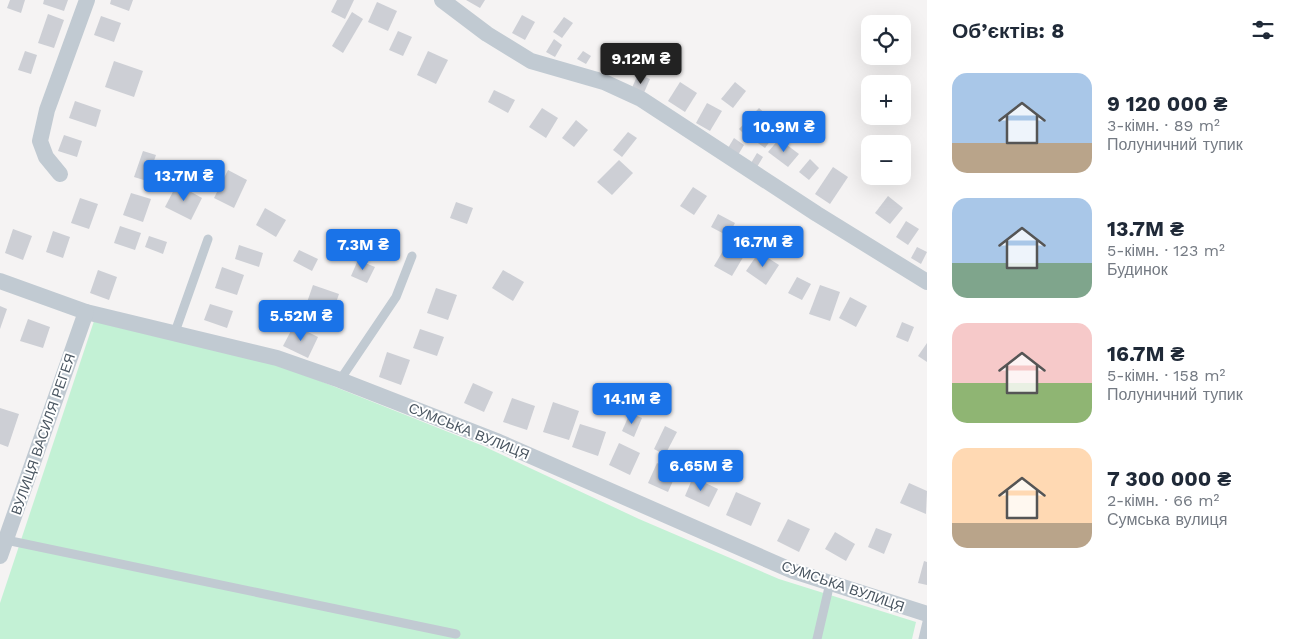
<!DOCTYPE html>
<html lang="uk">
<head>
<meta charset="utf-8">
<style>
	:root { --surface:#fff; --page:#f2f2f3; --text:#1f2937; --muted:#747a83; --accent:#1a73e8 }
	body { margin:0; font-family:"Work Sans",sans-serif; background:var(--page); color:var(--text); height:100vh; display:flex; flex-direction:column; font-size:19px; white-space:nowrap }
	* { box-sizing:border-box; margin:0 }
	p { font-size:16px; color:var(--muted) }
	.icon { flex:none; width:28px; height:28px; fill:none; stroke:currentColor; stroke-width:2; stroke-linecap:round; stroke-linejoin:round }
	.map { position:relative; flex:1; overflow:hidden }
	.side { display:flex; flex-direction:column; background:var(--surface); width:375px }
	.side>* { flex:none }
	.buttons { position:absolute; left:861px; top:15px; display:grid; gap:10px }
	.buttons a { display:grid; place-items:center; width:50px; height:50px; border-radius:10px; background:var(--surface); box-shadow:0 5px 20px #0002; font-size:25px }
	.price { position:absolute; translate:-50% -42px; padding:0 11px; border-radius:5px; background:var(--accent); color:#fff; font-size:16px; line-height:32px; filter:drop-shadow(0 1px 2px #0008) }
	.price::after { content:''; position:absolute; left:50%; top:30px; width:15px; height:11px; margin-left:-8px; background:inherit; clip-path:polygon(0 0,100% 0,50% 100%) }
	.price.on { background:#222; color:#fff }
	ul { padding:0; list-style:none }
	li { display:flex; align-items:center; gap:15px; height:125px; padding:0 25px }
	li span { display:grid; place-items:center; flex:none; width:140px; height:100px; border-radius:15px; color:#555 }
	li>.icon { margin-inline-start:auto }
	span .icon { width:60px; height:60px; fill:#fffc; stroke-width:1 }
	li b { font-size:21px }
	h2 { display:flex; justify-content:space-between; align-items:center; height:60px; padding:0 25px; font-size:21px }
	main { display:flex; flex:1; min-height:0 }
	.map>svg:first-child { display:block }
	.green { fill:#c3f1d5 }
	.building { fill:#cdcfd5 }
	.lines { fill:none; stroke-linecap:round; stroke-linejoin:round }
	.lane { stroke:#c1cad2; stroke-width:9 }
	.street { stroke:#c1cad2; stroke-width:16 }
	.labels { text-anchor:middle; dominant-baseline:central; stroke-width:4; stroke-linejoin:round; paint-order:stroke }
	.street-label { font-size:14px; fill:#4a5661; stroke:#fff }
</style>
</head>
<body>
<main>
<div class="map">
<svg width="927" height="639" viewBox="0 0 927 639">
	<rect width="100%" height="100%" fill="#f5f3f3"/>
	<polygon class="green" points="94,321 275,363 481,445 639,519 779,579 916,622 912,639 0,639 0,603"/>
	<g class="building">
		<polygon points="10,0 25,0 21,13 7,8"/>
		<polygon points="44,0 68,0 64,11 43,4"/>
		<polygon points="111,0 133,0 129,11 110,4"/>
		<polygon points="337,0 354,0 345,19 331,12"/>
		<polygon points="466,0 485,0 480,8"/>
		<polygon points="377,2 397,11 388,31 368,22"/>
		<polygon points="352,12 363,19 343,53 332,46"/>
		<polygon points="48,14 64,20 54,48 38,43"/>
		<polygon points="522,15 535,22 525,40 512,33"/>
		<polygon points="101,16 121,23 114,42 94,35"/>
		<polygon points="564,17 573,23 562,38 553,32"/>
		<polygon points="398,31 412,37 403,56 389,50"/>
		<polygon points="554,39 562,45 555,57 546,52"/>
		<polygon points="612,50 628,57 620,75 604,68"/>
		<polygon points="25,51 37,55 31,74 18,70"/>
		<polygon points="428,51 448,60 436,84 417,75"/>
		<polygon points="583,51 591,56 586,64 577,59"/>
		<polygon points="114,61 143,71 134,97 105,87"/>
		<polygon points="638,74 650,79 643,95 631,90"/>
		<polygon points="680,82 697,93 685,112 668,101"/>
		<polygon points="735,82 746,91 733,108 721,99"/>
		<polygon points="494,90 515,100 508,113 488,102"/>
		<polygon points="75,101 101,110 96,127 69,118"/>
		<polygon points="707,103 722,111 710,131 696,123"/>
		<polygon points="542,108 558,118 546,138 529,127"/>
		<polygon points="759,108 768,116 748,138 739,129"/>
		<polygon points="576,120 588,130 574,147 562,138"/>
		<polygon points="766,126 776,133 765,148 755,141"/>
		<polygon points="628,132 637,138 622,157 613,150"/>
		<polygon points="64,135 82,141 77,157 58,151"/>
		<polygon points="734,138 744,145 738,155 728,148"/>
		<polygon points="779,139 799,154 788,167 768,152"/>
		<polygon points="143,151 156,155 147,181 134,177"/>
		<polygon points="757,153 763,157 757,167 751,163"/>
		<polygon points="810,159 819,168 809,180 799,172"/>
		<polygon points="619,160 633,173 612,195 597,182"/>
		<polygon points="179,161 191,168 184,180 172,173"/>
		<polygon points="833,167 848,177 830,204 815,194"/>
		<polygon points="228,170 247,180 234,208 214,198"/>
		<polygon points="177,184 202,198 191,220 165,207"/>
		<polygon points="693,187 707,196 694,215 680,206"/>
		<polygon points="131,193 151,199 143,222 123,215"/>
		<polygon points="888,196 903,208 890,224 875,213"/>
		<polygon points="80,198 98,204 89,229 71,223"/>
		<polygon points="456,202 473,208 467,224 450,218"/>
		<polygon points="265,208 286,220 276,237 256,225"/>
		<polygon points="718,214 735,223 728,236 711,227"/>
		<polygon points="906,221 919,229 908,245 896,237"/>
		<polygon points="120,226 141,233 135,250 114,243"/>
		<polygon points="13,229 32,236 23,260 5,253"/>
		<polygon points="53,231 70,237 63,258 46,252"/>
		<polygon points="149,236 167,242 163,254 145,247"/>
		<polygon points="727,244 745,254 732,276 714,266"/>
		<polygon points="239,245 263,253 259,267 235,259"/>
		<polygon points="917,247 927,252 921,264 911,258"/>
		<polygon points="299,250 318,259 312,271 293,261"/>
		<polygon points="759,252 779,265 766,285 746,271"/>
		<polygon points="358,260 375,267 367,283 351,276"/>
		<polygon points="222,267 244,275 237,295 215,288"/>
		<polygon points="98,270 117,277 109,300 90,293"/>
		<polygon points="503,270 524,282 513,301 492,288"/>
		<polygon points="797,277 811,284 802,300 788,293"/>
		<polygon points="313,285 339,294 330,320 304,311"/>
		<polygon points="820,285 840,292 830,321 809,314"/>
		<polygon points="436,288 457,295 448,320 427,313"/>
		<polygon points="850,297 867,306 856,327 839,318"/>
		<polygon points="210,304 233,311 227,328 204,320"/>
		<polygon points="0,306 7,309 0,329"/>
		<polygon points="28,319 50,327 43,348 20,341"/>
		<polygon points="902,322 914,327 908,342 896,337"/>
		<polygon points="294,325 318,337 308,358 283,346"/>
		<polygon points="420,329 444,337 437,356 413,348"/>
		<polygon points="927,343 927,362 918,356"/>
		<polygon points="387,352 410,360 401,385 379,377"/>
		<polygon points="473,383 493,392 484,412 464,403"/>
		<polygon points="512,398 535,406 527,430 503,422"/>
		<polygon points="553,402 579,411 569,440 543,432"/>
		<polygon points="0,408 19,414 8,447 0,444"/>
		<polygon points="630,413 642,418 634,437 622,431"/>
		<polygon points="580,424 606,432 598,456 572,447"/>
		<polygon points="665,426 677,432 665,455 654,449"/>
		<polygon points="619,443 640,453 630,475 609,465"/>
		<polygon points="657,463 677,472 668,492 648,483"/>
		<polygon points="693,477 718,489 709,507 685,496"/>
		<polygon points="909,483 927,491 926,514 900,503"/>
		<polygon points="736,492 761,503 751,526 726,515"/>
		<polygon points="788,519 810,529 799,552 777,541"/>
		<polygon points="876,528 892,534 884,554 868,547"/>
		<polygon points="835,532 855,544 846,561 825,549"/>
		<polygon points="924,561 927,562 927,585 918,583"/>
	</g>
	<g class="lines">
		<g class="lane">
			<polyline points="175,332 208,239"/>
			<polyline points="340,380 396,297 412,256"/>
			<polyline points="6,540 456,634"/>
			<polyline points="817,639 830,583"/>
			<polyline points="923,639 927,622"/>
		</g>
		<g class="street">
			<polyline points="442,0 487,34 531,61 604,82 641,99 817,214 927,282"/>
			<polyline points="60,174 46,157 40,141 47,110 87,0"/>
			<polyline points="0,281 86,312 277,358 340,380 499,442 793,571 927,614"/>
			<polyline points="0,556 86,312"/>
		</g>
	</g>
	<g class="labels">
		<g class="street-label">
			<text transform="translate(469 431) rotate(22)">СУМСЬКА ВУЛИЦЯ</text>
			<text transform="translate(43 434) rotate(-71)">ВУЛИЦЯ ВАСИЛЯ РЕГЕЯ</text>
			<text transform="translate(843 586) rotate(19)">СУМСЬКА ВУЛИЦЯ</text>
		</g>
	</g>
</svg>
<div class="buttons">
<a><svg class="icon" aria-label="locate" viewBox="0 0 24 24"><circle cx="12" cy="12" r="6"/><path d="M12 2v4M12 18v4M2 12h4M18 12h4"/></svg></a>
<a>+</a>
<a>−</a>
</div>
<b class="price on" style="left:641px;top:85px">9.12M ₴</b>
<b class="price" style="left:784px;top:153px">10.9M ₴</b>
<b class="price" style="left:184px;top:202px">13.7M ₴</b>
<b class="price" style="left:763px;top:268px">16.7M ₴</b>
<b class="price" style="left:363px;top:271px">7.3M ₴</b>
<b class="price" style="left:301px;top:342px">5.52M ₴</b>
<b class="price" style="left:632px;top:425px">14.1M ₴</b>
<b class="price" style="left:701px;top:492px">6.65M ₴</b>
</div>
<section class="side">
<h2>Об’єктів: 8<svg class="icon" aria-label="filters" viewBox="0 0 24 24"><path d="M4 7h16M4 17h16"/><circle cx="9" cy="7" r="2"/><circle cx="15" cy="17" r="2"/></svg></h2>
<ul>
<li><span style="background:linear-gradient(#a9c7e8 70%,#b9a48a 0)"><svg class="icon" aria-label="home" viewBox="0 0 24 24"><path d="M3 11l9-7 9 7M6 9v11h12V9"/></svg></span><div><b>9 120 000 ₴</b><p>3-кімн. · 89 m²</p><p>Полуничний тупик</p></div></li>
<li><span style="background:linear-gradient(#a9c7e8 65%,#7fa58c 0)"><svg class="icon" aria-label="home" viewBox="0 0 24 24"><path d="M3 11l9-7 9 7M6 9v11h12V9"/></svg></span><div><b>13.7M ₴</b><p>5-кімн. · 123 m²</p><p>Будинок</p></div></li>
<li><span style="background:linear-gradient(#f6c9c9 60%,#8fb573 0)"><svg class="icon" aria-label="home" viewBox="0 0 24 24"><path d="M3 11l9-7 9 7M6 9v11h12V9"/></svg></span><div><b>16.7M ₴</b><p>5-кімн. · 158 m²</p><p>Полуничний тупик</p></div></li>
<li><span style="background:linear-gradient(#ffd9b3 75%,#b9a48a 0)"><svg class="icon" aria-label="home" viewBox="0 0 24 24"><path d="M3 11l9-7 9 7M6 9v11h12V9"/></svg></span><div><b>7 300 000 ₴</b><p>2-кімн. · 66 m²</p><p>Сумська вулиця</p></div></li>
</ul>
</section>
</main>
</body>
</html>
